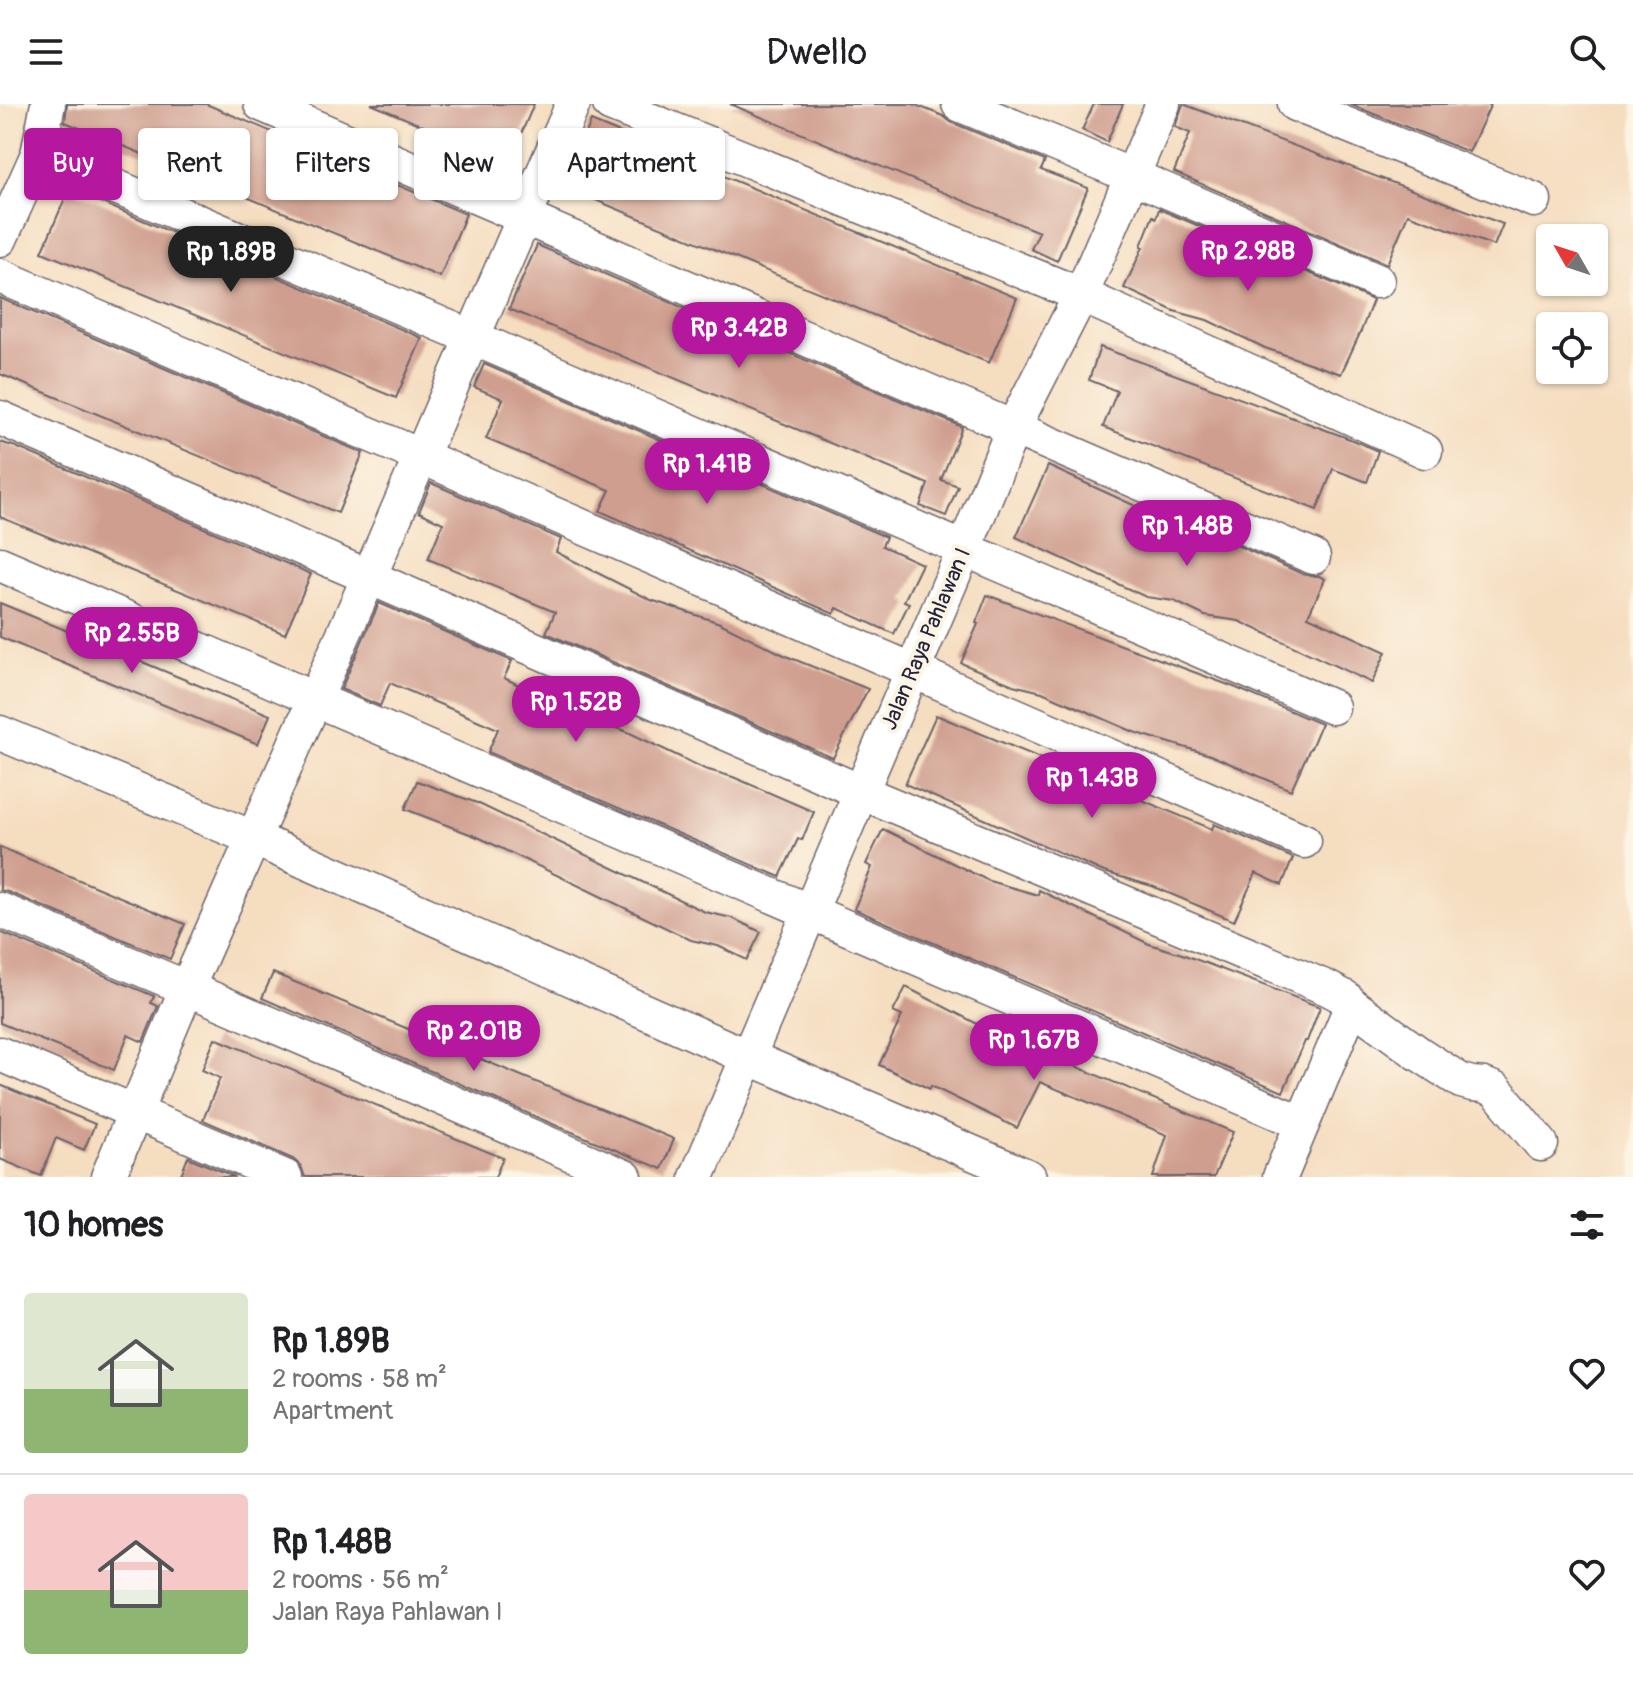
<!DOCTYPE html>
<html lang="en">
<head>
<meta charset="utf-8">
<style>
	:root { --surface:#fff; --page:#f6f6f6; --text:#202124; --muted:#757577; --line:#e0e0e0; --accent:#b5179e }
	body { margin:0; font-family:Pangolin,sans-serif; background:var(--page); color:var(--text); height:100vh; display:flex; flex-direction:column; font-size:30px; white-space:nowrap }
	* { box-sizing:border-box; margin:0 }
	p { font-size:26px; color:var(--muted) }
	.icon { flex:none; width:44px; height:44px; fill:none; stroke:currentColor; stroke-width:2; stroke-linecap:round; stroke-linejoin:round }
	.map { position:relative; height:1073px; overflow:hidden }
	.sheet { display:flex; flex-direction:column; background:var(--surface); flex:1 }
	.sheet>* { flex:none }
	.guide { position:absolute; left:24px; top:24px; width:800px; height:72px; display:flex; gap:16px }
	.needle { width:52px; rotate:309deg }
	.controls { position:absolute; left:1536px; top:120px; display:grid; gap:16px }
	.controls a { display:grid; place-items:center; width:72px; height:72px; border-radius:8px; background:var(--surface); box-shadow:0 2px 6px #0004; font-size:40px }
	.price { position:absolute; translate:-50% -68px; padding:0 18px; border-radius:28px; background:var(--accent); color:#fff; font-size:26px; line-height:52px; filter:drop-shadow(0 2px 4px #0008) }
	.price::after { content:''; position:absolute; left:50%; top:48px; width:24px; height:18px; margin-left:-12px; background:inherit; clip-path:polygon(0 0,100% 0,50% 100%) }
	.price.current { background:#222; color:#fff }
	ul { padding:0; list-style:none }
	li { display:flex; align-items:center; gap:24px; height:200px; padding:0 24px }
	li+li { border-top:2px solid var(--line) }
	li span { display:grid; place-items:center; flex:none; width:224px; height:160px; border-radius:8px; color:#555 }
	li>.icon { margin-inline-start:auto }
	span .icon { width:96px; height:96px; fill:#fffc; stroke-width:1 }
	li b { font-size:34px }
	h2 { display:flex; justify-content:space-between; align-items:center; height:96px; padding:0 24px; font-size:34px }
	.chip { padding:0 28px; border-radius:8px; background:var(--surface); box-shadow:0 2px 6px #0004; font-size:28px; line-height:72px }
	.chip.current { background:var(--accent); color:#fff }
	header { display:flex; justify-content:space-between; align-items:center; height:104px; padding:0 24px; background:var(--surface); font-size:36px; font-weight:600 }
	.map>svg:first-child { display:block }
	.building { fill:#cf9e8f }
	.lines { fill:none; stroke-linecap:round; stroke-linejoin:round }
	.minor-casing { stroke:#6c636a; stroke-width:37 }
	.minor { stroke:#fff; stroke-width:34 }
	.labels { text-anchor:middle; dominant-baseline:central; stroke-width:8; stroke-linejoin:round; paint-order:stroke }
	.street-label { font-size:22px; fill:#22223b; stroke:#fcf5e5 }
</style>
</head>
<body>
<header><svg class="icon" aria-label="menu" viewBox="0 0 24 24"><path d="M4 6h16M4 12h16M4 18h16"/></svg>Dwello<svg class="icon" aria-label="search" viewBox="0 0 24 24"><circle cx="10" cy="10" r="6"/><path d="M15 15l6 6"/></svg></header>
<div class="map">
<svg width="1633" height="1073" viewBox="0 0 1633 1073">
	<rect width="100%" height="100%" fill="#fcf5e5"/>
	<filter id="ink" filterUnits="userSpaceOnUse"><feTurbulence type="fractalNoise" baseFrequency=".0125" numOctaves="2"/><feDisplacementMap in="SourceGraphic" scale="16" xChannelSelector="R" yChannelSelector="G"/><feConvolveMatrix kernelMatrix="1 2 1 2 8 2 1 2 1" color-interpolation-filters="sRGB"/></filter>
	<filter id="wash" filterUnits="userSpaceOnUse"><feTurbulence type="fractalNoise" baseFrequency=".006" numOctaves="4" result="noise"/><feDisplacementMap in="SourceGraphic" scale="32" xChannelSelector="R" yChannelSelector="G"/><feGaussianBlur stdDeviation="1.8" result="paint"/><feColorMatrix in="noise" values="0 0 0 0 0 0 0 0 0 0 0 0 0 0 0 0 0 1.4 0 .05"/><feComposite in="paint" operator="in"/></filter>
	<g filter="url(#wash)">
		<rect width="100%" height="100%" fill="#f5ddc0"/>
		<g id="blocks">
			<g class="building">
				<polygon points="67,0 206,0 466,110 440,173 65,18"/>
				<polygon points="371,0 534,0 509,58"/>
				<polygon points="730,0 913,0 943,12 951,18 1045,57 1041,66 1088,84 1057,157 1031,145 1039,128"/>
				<polygon points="1094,0 1123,0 1107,38 1082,26"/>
				<polygon points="1183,0 1503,120 1494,142 1408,110 1387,160 1174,68 1190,29 1175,23"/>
				<polygon points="1349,0 1491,0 1469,48"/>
				<polygon points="591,17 1017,194 989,259 564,83"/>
				<polygon points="69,85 422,234 396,294 42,148"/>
				<polygon points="1159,105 1373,196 1361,227 1341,270 1265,244 1207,216 1174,207 1124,184 1143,143 1141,142 1153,112 1156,114"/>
				<polygon points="537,141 962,323 941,376 958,382 946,412 920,402 928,380 509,205"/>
				<polygon points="0,194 363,349 338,409 0,270"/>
				<polygon points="1100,243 1345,333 1378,347 1367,378 1333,365 1317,406 1103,323 1117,287 1089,276"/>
				<polygon points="484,260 886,433 882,442 922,460 904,497 909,499 894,530 837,504 834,510 600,407 610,386 486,335 503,295 474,283"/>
				<polygon points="0,338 16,343 311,470 285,530 0,413"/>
				<polygon points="1048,362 1153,410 1174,414 1305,471 1319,472 1325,475 1308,512 1386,548 1372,579 1239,517 1205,512 1174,497 1146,493 1016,433"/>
				<polygon points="431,379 561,435 556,448 651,496 720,519 786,552 868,585 833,654 546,529 555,508 428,455 443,419 419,408"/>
				<polygon points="987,491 1234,583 1321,620 1311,644 1310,644 1291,686 1210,651 1134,628 1042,588 1013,581 961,559 978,520 976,519"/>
				<polygon points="0,499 270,611 258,640 0,533"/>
				<polygon points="379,499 512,557 504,574 548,595 594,616 628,628 705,665 733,673 814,708 802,736 798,735 780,773 488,648 498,625 463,610 390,579 380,602 341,585"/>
				<polygon points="936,611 1212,725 1214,720 1293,754 1282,781 1256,769 1234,817 1152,782 1104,768 905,680"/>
				<polygon points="417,677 477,699 705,808 732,814 761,828 747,856 718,842 691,836 480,734 405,705"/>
				<polygon points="883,725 989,777 1038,791 1039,786 1149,840 1182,850 1320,903 1307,937 1305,937 1283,988 854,805 872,763 866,760"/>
				<polygon points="0,743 185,820 170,855 8,788 0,786"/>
				<polygon points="0,828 154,892 151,899 158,902 143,938 128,931 114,966 0,919"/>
				<polygon points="273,869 674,1035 662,1065 555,1021 262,894"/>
				<polygon points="906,883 989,926 1233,1028 1214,1073 1153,1073 1167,1031 1040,978 1017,1024 931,982 930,985 879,961 902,912 893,908"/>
				<polygon points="215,934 503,1054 495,1073 305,1073 301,1062 293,1055 203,1016 220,974 202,966"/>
				<polygon points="0,981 95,1020 84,1046 56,1034 41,1072 0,1055"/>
				<polygon points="188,1053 235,1073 180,1073"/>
			</g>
		</g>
	</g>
	<g filter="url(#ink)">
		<use href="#blocks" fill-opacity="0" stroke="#6c636a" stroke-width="2"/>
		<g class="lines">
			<g class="minor-casing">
				<g id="minor">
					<path d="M261 0C611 152 963 300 1313 453"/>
					<polyline points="610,0 1081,191 1425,347"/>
					<polyline points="959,0 1132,72 1377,177"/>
					<polyline points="1295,0 1534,96"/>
					<polyline points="38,50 471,233 1332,603"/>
					<polyline points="0,135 38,50 48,0"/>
					<polyline points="0,172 420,352 1304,737"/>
					<polyline points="0,314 369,473 861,688 1327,884 1346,894 1352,901 1418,949 1461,977 1472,980 1484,981 1496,986 1541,1040"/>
					<polyline points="0,460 1302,1019"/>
					<polyline points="0,629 253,734 748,953 1029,1073"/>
					<polyline points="0,806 187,884 625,1073"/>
					<polyline points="0,950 285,1073"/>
					<polyline points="108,1073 187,884 369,473 573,0"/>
					<polyline points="697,1073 964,446 1014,322 1081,191 1163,0"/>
					<polyline points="1280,1073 1352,901"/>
				</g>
			</g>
			<use href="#minor" class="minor"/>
		</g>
	</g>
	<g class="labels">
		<g class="street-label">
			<text transform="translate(926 535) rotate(-67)">Jalan Raya Pahlawan I</text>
		</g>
	</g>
</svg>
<div class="controls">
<a><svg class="needle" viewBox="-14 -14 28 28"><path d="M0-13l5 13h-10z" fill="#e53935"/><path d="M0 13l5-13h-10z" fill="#757577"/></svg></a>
<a><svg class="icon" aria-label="locate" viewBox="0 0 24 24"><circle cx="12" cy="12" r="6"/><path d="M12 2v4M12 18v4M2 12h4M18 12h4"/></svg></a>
</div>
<b class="price" style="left:1248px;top:189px">Rp 2.98B</b>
<b class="price current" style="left:231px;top:190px">Rp 1.89B</b>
<b class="price" style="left:739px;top:266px">Rp 3.42B</b>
<b class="price" style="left:707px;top:402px">Rp 1.41B</b>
<b class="price" style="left:1187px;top:464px">Rp 1.48B</b>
<b class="price" style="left:132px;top:571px">Rp 2.55B</b>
<b class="price" style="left:576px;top:640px">Rp 1.52B</b>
<b class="price" style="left:1092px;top:716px">Rp 1.43B</b>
<b class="price" style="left:474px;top:969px">Rp 2.01B</b>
<b class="price" style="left:1034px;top:978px">Rp 1.67B</b>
<div class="guide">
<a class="chip current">Buy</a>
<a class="chip">Rent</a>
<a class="chip">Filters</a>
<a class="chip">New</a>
<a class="chip">Apartment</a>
</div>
</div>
<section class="sheet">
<h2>10 homes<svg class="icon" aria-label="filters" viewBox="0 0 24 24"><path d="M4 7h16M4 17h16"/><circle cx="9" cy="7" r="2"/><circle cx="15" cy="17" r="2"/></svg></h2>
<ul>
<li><span style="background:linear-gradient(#dfe7d0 60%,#8fb573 0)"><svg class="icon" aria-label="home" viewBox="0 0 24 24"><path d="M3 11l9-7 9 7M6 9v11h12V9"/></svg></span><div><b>Rp 1.89B</b><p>2 rooms · 58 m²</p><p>Apartment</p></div><svg class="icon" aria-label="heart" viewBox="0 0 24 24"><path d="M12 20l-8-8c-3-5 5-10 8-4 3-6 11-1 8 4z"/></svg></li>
<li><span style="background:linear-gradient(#f6c9c9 60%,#8fb573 0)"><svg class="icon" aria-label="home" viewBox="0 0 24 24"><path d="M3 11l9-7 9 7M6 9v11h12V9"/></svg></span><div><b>Rp 1.48B</b><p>2 rooms · 56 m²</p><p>Jalan Raya Pahlawan I</p></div><svg class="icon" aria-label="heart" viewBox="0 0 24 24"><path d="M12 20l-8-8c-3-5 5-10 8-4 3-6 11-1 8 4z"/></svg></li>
</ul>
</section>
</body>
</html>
